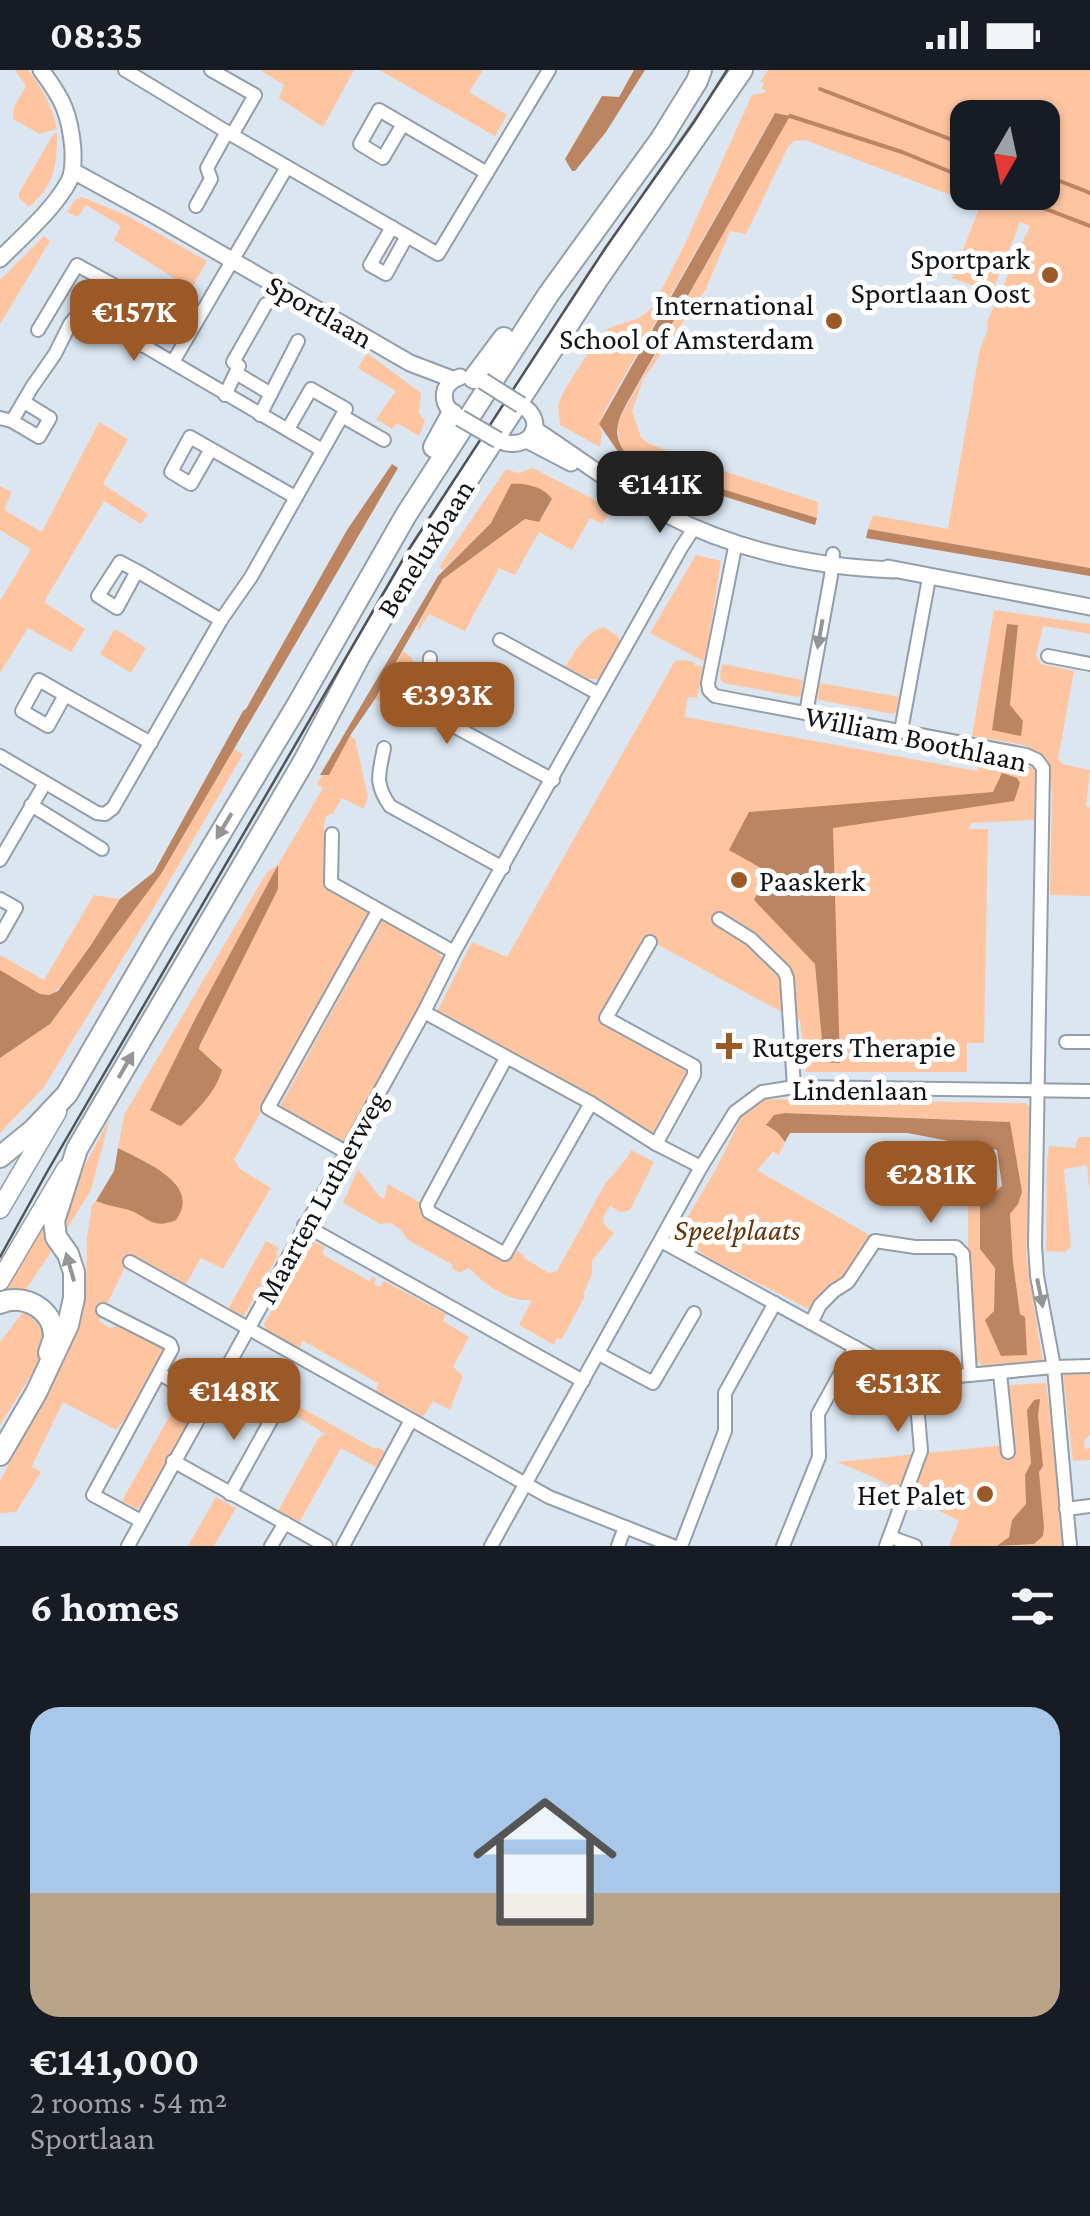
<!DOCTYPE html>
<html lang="en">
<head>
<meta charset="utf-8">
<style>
	:root { --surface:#171b24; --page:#20242c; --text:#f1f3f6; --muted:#9ea1a6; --line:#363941; --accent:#9c5928 }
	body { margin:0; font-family:"Crimson Pro",serif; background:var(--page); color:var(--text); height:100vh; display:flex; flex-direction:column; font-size:38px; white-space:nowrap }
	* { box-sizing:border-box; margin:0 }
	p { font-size:32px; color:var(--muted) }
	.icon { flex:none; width:55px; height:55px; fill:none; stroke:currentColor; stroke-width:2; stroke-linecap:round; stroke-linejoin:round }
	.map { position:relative; height:1476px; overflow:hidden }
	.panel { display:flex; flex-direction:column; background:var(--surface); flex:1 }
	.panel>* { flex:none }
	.needle { width:65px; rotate:189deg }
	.controls { position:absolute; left:950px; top:30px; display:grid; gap:20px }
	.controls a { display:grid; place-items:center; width:110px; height:110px; border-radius:20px; background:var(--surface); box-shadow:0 2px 8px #0004; font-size:50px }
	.price { position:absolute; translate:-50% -85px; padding:0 22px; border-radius:20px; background:var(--accent); color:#fff; font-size:32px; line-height:65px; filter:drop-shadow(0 2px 5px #0008) }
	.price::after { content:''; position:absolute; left:50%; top:60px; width:30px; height:22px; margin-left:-15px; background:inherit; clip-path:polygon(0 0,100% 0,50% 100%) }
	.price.active { background:#222; color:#fff }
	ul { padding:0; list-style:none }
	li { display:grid; align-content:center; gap:20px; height:530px; padding:0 30px }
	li+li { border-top:2px solid var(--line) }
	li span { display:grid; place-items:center; height:310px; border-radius:30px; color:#555 }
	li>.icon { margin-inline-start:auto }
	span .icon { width:180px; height:180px; fill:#fffc; stroke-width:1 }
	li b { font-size:42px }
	h2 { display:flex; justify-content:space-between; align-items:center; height:120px; padding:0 30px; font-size:42px }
	.status { display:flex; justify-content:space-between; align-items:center; height:70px; padding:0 50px; background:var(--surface); direction:ltr }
	.status svg { height:28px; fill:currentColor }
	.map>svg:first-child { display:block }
	.green { fill:#ffc5a0; fill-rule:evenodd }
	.water { fill:#bb8562 }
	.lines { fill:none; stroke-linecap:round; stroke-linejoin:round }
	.stream { stroke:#bb8562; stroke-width:4 }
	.minor-casing { stroke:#939ea9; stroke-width:16 }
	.tertiary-casing { stroke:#939ea9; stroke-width:19 }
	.secondary-casing { stroke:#939ea9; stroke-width:21 }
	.primary-casing { stroke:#939ea9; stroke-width:24 }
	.minor { stroke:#fff; stroke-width:12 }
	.tertiary { stroke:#fff; stroke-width:15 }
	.secondary { stroke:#fff; stroke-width:18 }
	.primary { stroke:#fff; stroke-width:20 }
	.tram { stroke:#4e545a; stroke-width:2.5 }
	.tertiary-bridge-casing { stroke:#939ea9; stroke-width:19; stroke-linecap:butt }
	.tertiary-bridge { stroke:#fff; stroke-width:15 }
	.oneway { fill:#939597 }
	.poi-dot { fill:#9c5928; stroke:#fff; stroke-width:4 }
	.labels { text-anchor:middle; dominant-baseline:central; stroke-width:10; stroke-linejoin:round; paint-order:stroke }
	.poi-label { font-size:30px; fill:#0f1317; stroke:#fff; text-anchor:end }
	.street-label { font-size:30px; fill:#0f1317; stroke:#fff }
	.park-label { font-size:30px; font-style:italic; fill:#683409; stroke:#fff }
</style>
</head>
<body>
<div class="status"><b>08:35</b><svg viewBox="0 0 49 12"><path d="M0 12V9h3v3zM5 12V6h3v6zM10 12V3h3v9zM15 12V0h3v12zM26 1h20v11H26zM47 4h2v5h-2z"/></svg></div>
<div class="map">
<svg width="1090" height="1476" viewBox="0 0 1090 1476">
	<rect width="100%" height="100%" fill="#dbe6f1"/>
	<g class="green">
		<path d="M15 0H28C43 19 52 36 57 59L40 64 13 49 14 37 26 16Z"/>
		<polygon points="260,0 354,0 323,57 279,28 284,15"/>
		<polygon points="379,0 483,0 469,22 507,45 495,66"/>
		<path d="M768 0H1090V498L868 459 873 445 948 459 980 279 988 259 987 252 1030 156 1020 152 992 223 952 208 980 136 805 70 794 71 788 77 746 164 730 161 706 219 643 310 632 341 641 367 648 373 687 389 818 432 817 448 709 415 627 385 620 376 617 353 789 46 774 44 605 340 599 354 602 362 600 377 560 355 558 335 564 321 598 267 609 258 639 248 652 238 684 176 746 38 752 25 766 22 762 18 764 12H760ZM968 48H1042V122H968Z"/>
		<path d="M54 63H57C57 96 55 114 29 137L19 128V123Z"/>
		<polygon points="82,127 126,145 207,191 191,219 114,170 121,156 86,135 78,147 67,142 75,130"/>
		<polygon points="44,166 50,171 0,254 0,210"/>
		<polygon points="367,283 421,323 419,343 425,351 419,366 397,353 392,359 376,349 396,321 358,298"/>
		<polygon points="99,352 128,369 103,414 148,444 141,454 104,431 44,532 85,559 71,582 28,558 0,603 0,531 31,479 0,460 0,416 12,422 4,440 42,462"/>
		<path d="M533 398 612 439 602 454 590 448 572 480 539 462 515 505 499 498 465 561 429 544 419 560 417 557 443 509 525 449 539 452 552 430C543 416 527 415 512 414L491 453 443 500 439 497 506 399 518 403Z"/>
		<polygon points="696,485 721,491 705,592 650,563"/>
		<path d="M994 540 1090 554V564L1043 556 1036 585 1041 594 1074 601 1058 689 1062 694 1090 700 1086 736 1090 738V826L1050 825 1052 723 1048 698 1037 683 1024 675 972 666ZM1008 554 1018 556 1010 636 1017 646 992 659Z"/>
		<path d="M603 557 618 566 620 572 599 609H589L565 597C575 582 585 563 603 557Z"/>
		<polygon points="115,559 146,578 131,603 100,584"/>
		<polygon points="403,581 412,588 421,647 418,651 375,629"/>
		<polygon points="684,590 694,592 694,595 703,597 697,628 688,627 685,647 977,701 981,688 999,692 1000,688 1035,698 1034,750 972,753 968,759 988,759 984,973 967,973 967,1002 806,1002 800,950 790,944 789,946 653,872 600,949 694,1003 658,1066 436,944 472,872 507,887 675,591"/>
		<polygon points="722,594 803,610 801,625 798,627 724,613 720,609"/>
		<polygon points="820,613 899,627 896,642 893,644 819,630 817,627"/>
		<path d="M348 664 355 669 368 727 364 739 342 728 333 743 326 746 324 756 329 814 333 822 370 843 336 908 234 1090 240 1099 271 1118 223 1199 201 1188 186 1214 131 1184 99 1251 110 1258 121 1255 164 1278 135 1336 116 1360 63 1332 32 1396 41 1402 16 1442 0 1443V1411L67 1283 80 1249 86 1220 87 1168 92 1135 96 1131 130 1140 178 1115 150 1094 118 1078 124 1045 267 802 278 795 323 718 317 714ZM215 913 214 946 199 979 205 986 216 993 210 1024 181 1056 151 1040 196 947Z"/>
		<polygon points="234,679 243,684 156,834 44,1017 0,1063 0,988 50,954 161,804"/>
		<path d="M94 825 120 829C111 844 63 923 49 925 39 927 10 906 0 900V885L44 910Z"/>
		<polygon points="382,850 440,884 443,892 344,1074 279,1038"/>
		<polygon points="767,1029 1026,1033 1029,1037 1028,1150 1026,1184 1043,1293 987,1299 976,1291 968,1177 968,1121 1002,1116 980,1137 995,1197 994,1241 1020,1244 1013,1192 1010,1143 1013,1138 1010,1052 785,1043 766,1056 777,1062 785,1072 779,1085 773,1082 757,1100 871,1166 842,1209 829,1217 811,1240 716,1192 676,1167 717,1097 741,1048 755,1034"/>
		<polygon points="110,1048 91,1120 63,1165 61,1140"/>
		<polygon points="1078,1067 1090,1067 1090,1124 1087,1095 1064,1099 1071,1176 1065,1182 1046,1181 1047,1091 1049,1076 1075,1078"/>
		<path d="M631 1080 654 1092 630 1140 621 1142 610 1136 603 1147 604 1154 614 1163 592 1191V1204L583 1224 585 1226 562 1269 557 1268 554 1275 519 1255 532 1230C505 1231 486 1215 469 1198L459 1203 452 1198 453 1195 408 1170 400 1159 391 1153 380 1154 343 1133 358 1099 380 1127 384 1129 388 1114 421 1133 424 1147 502 1190 518 1181 524 1185V1188L549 1203 557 1201 605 1114 627 1088Z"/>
		<polygon points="53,1132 56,1175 24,1222 1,1225"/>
		<polygon points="266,1171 279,1178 276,1183 278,1186 242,1249 227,1241"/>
		<polygon points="312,1171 325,1177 322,1184 369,1211 373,1207 376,1209 374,1214 380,1217 384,1211 446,1244 443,1251 469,1267 453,1297 463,1306 450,1340 433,1331 423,1347 376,1321 378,1313 303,1271 299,1278 266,1260 264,1254"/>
		<polygon points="27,1237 45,1252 46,1281 0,1355 0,1272"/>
		<polygon points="237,1299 248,1305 248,1308 375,1379 377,1377 385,1382 376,1397 341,1378 299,1453 278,1441 318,1369 325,1364 303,1350 288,1342 278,1343 229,1315"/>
		<polygon points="1090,1303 1090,1365 1084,1371 1085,1379 1090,1378 1090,1390 1073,1391 1063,1305"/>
		<polygon points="1046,1313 1054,1373 1062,1476 949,1476 959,1451 873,1407 837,1392 1006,1375 1006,1315"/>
		<polygon points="181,1326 195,1334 197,1339 142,1437 137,1439 122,1431"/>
		<polygon points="216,1427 236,1438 214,1476 188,1476"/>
	</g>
	<g class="water">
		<polygon points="634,0 645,0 606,62 575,101 572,101 565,89 602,26 619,27"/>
		<path d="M775 43 790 46 627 333C616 353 612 366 627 385L709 415 817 448 815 455 628 396 599 354Z"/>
		<polygon points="392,394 398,398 161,804 50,954 0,988 0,900 40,924 49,925 58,921 91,875 120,829 154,802 243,641 246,639 347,460"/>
		<path d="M511 414C526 413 544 417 552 429L539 452 525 449 443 509 375 629 351 664 329 705H320L438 506 491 453Z"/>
		<polygon points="868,459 1090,498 1090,506 866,468"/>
		<polygon points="1007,554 1018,555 1010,635 1023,651 1021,666 992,660"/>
		<polygon points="1002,703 1017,708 1020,713 1014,731 833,758 840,993 824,992 815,894 754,830 768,802 729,780 749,742 993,722"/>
		<path d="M278 795V819L200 975 199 979 222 1000C216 1022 197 1040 181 1056L178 1055 150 1040 196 947Z"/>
		<polygon points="785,1043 1010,1052 1022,1122 1018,1134 1010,1144 1013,1192 1020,1244 1025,1247 1027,1285 1001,1286 985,1250 994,1241 995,1198 980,1179 980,1136 1002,1116 997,1080 907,1063 790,1063 785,1072 777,1062 766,1055 774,1045"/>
		<path d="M118 1078C143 1091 203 1114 176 1150 152 1160 148 1147 129 1140 118 1137 106 1135 96 1131L114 1101Z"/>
		<polygon points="1040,1329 1038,1346 1043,1396 1039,1402 1044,1458 1043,1466 1034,1474 997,1476 1009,1467 1012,1450 1026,1434 1025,1405 1031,1393 1027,1340 1034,1330"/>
	</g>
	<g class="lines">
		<g class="stream">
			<polyline points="820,19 968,76"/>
			<polyline points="790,46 902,82 968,109"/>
			<polyline points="1042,104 1090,123"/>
			<polyline points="1001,122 1090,156"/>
		</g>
		<g class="minor-casing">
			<g id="minor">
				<polyline points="125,0 232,65 438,184 549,0"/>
				<polyline points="211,0 255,25 232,65"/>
				<polyline points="403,54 379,40 360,74 383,88 403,54 487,103"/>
				<polyline points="196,136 211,109 207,98 227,62"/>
				<polyline points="392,157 370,195 386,204 407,166"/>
				<polyline points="38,260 77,195 164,243 144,276"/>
				<polyline points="173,292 287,97"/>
				<polyline points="236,303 271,324"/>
				<polyline points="225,325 239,296 233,292 266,234"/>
				<polyline points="260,345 298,271"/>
				<polyline points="0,348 12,351 32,317 55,284 70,254 76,247 84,245 95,247 322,380"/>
				<polyline points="12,351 39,367 50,348 24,332"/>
				<polyline points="288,359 311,319 346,339 342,346 384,370"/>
				<polyline points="211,379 190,367 171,402 191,414 211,379 295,427"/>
				<polyline points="736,472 708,613 709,620 715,626 1026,685 1037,690 1043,698 1035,1175 1037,1206 1054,1297 1070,1476"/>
				<polyline points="137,501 120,492 98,526 117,538 137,501 221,550"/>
				<polyline points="500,570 599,624"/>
				<polyline points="1048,586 1090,594"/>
				<polyline points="430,588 429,636 437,647 553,710"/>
				<polyline points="65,625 39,610 22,641 48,656 65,625 151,673"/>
				<polyline points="806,643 831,506 833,484"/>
				<polyline points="901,661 929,508"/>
				<path d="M384 678C379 704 374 713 390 736L503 798"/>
				<polyline points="0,686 97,743 105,744 113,738 221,550 251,507 342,346"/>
				<polyline points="31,735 102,779"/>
				<polyline points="332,764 331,813 454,882"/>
				<polyline points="0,790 45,713"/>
				<polyline points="0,829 16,838 0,866"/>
				<polyline points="719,849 751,869 784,901 787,908 794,1017"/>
				<polyline points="650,872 606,948 694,996 694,1005 656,1074"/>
				<polyline points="424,942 591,1033 656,1074 701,1097"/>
				<polyline points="1066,972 1090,972"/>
				<polyline points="506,988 427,1135 429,1142 505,1184 591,1033"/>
				<polyline points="346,1082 268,1038 378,841"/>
				<polyline points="304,1155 583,1311"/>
				<polyline points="661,1171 915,1310 1054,1297 1090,1296"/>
				<polyline points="130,1192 549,1427 673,1476"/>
				<polyline points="103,1240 170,1274 172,1279 93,1425 141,1451"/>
				<polyline points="811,1253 820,1235 834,1221 848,1212 875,1171 915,1177 956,1177 963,1184 970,1305"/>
				<polyline points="599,1284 653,1313 694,1243"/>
				<polyline points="1000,1303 1008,1382"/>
				<polyline points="160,1304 207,1330"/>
				<polyline points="173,1391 326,1476"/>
				<polyline points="230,1424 275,1343"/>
				<polyline points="1066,1439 1090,1436"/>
				<polyline points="890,1467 915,1476"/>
				<polyline points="128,1476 424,942 454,882 681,478 694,458"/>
				<polyline points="271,1476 285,1453"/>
				<polyline points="343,1476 411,1350"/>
				<polyline points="491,1476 701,1097 735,1042 762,1022 794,1017 1090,1021"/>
				<polyline points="618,1476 625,1457"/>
				<polyline points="681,1476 725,1361 725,1323 775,1233"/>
				<polyline points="783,1476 819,1387 818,1344 855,1277"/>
				<polyline points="886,1476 921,1381 915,1310"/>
			</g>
		</g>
		<g class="tertiary-casing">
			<g id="tertiary">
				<polyline points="73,101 159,148 410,293 452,309"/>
				<path d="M0 189C22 167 55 138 69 111 74 102 73 90 73 80 70 44 63 29 41 0"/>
				<path d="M460 348C440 338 438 314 460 307"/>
				<path d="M534 359C577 387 618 419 664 443 734 480 815 497 894 500"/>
				<path d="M498 370C529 384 550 352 521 335"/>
				<polyline points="527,370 571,393"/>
				<polyline points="888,498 1090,537"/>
			</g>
		</g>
		<g class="secondary-casing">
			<g id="secondary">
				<polyline points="0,1139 57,1042"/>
				<polyline points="0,1211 66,1099"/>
			</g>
		</g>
		<g class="primary-casing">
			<g id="primary">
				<polyline points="474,308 504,268"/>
				<polyline points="434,377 452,344"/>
				<polyline points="0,1087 33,1060 67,1024 157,869 298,634 406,445 548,225 661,69 697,11 701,0"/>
				<path d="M0 1233C24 1223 54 1239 54 1267 54 1270 49 1281 49 1283"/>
				<polyline points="0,1385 36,1323 68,1255 74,1228 74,1202 68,1184 56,1167 54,1151 77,1079 304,691 359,587 415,491 597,210 742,0"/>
			</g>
		</g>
		<use href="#minor" class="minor"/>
		<use href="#tertiary" class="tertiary"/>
		<use href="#secondary" class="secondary"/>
		<use href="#primary" class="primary"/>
		<polyline class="tram" points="0,1187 47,1102 409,479 606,177 694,52 727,0"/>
		<g class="tertiary-bridge-casing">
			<g id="tertiary-bridge">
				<polyline points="483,311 521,335"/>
				<polyline points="460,348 498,370"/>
			</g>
		</g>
		<use href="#tertiary-bridge" class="tertiary-bridge"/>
	</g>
	<defs><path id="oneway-solid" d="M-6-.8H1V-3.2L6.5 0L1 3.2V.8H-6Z" transform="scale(2.5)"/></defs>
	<g class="oneway">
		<use href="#oneway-solid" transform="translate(820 564) rotate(100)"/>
		<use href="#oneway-solid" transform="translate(224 756) rotate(121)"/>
		<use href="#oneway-solid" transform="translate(126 995) rotate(-60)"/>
		<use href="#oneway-solid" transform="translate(70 1197) rotate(-106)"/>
		<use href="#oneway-solid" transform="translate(1040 1223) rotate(79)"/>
	</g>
	<g class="poi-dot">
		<circle cx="1050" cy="205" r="10"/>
		<circle cx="834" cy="251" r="10"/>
		<circle cx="739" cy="810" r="10"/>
		<path d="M724 961h10v10h10v10h-10v10h-10v-10h-10v-10h10z"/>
		<circle cx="985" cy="1424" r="10"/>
	</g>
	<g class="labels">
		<g class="poi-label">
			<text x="1030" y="188">Sportpark<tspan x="1030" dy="34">Sportlaan Oost</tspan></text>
			<text x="814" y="234">International<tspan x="814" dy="34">School of Amsterdam</tspan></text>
			<text x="759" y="810" text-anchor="start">Paaskerk</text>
			<text x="752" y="976" text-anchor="start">Rutgers Therapie</text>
			<text x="965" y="1424">Het Palet</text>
		</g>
		<g class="street-label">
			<text transform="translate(320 241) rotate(30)">Sportlaan</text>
			<text transform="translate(425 478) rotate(-58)">Beneluxbaan</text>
			<text transform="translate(916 668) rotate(12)">William Boothlaan</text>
			<text x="860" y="1019">Lindenlaan</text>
			<text transform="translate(321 1127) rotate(-61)">Maarten Lutherweg</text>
		</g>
		<g class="park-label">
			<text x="737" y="1159">Speelplaats</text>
		</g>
	</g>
</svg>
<div class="controls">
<a><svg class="needle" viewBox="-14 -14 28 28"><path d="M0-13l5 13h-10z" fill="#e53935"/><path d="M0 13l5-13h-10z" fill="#9ea1a6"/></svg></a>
</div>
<b class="price" style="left:134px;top:294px">€157K</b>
<b class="price active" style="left:660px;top:466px">€141K</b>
<b class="price" style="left:447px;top:677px">€393K</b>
<b class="price" style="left:931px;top:1156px">€281K</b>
<b class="price" style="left:898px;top:1365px">€513K</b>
<b class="price" style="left:234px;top:1373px">€148K</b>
</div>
<section class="panel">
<h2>6 homes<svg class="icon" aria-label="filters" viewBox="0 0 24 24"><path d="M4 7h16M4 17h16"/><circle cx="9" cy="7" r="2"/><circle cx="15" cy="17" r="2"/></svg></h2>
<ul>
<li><span style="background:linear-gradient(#a9c7e8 60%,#b9a48a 0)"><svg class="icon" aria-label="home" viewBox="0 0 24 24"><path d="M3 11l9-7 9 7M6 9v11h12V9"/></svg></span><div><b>€141,000</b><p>2 rooms · 54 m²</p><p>Sportlaan</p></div></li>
</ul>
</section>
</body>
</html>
